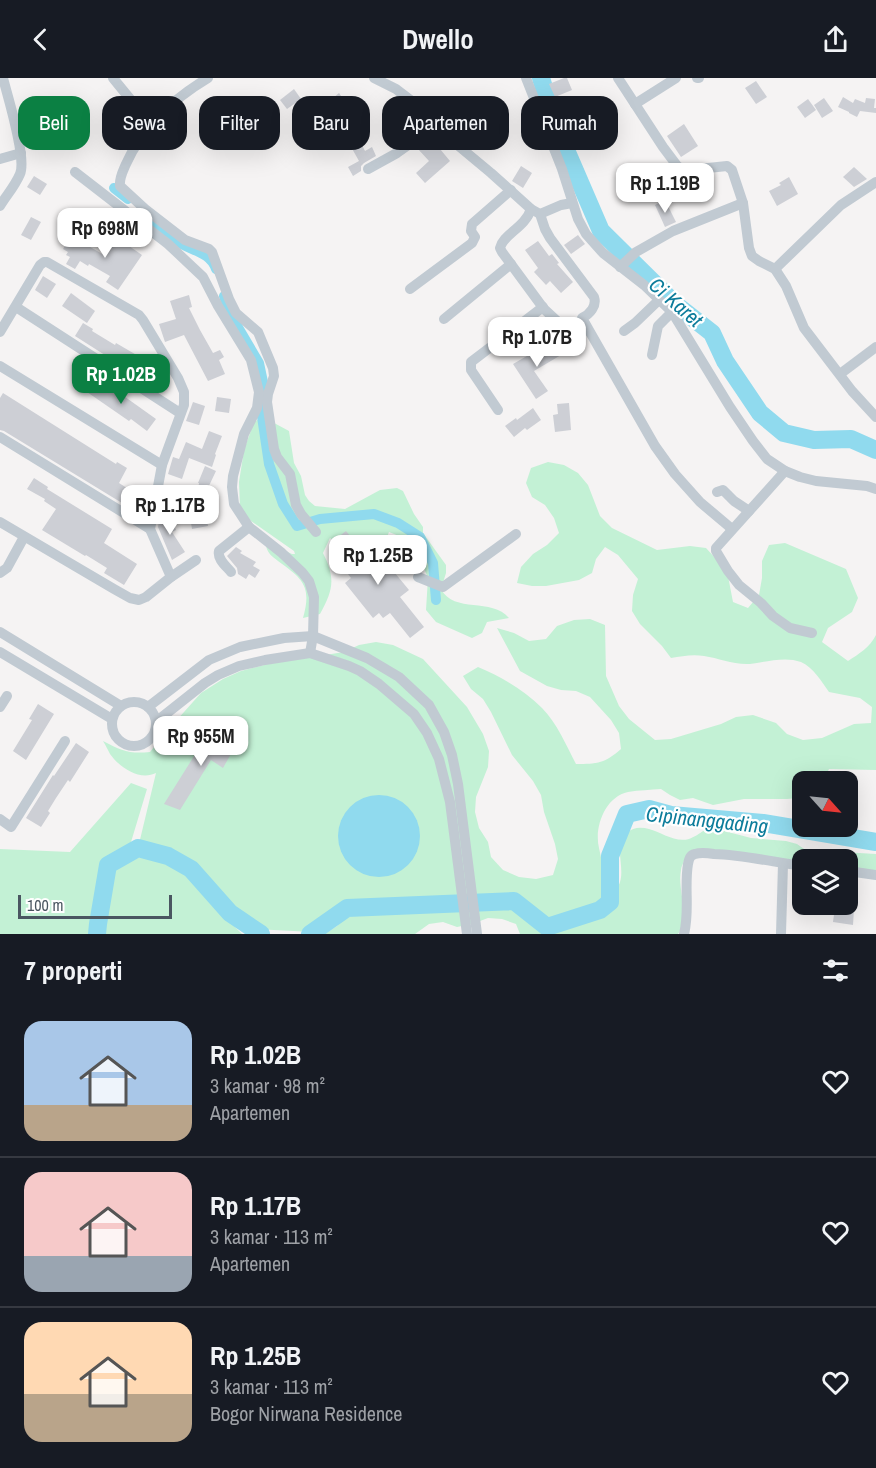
<!DOCTYPE html>
<html lang="id">
<head>
<meta charset="utf-8">
<style>
	:root { --surface:#171b24; --page:#242831; --text:#f1f3f6; --muted:#9ea1a6; --line:#363941; --accent:#0b8043 }
	body { margin:0; font-family:"Archivo Narrow",sans-serif; background:var(--page); color:var(--text); height:100vh; display:flex; flex-direction:column; font-size:22px; white-space:nowrap }
	* { box-sizing:border-box; margin:0 }
	p { font-size:20px; color:var(--muted) }
	.icon { flex:none; width:33px; height:33px; fill:none; stroke:currentColor; stroke-width:2; stroke-linecap:round; stroke-linejoin:round }
	.map { position:relative; height:856px; overflow:hidden }
	.details { display:flex; flex-direction:column; background:var(--surface); flex:1 }
	.details>* { flex:none }
	.hud { position:absolute; left:18px; top:18px; width:840px; height:54px; display:flex; gap:12px }
	.needle { width:39px; rotate:117deg }
	.tools { position:absolute; left:792px; top:693px; display:grid; gap:12px }
	.tools a { display:grid; place-items:center; width:66px; height:66px; border-radius:12px; background:var(--surface); box-shadow:0 6px 24px #0002; font-size:30px }
	.scale { position:absolute; left:18px; bottom:15px; width:154px; box-sizing:border-box; padding-left:6px; border:3px solid #4a5661; border-top:0; font-size:16px; line-height:21px; white-space:nowrap; color:#4a5661; -webkit-text-stroke:4px #fff; paint-order:stroke }
	.price { position:absolute; translate:-50% -51px; padding:0 14px; border-radius:12px; background:#fff; color:#222; font-size:20px; line-height:39px; filter:drop-shadow(0 2px 3px #0008) }
	.price::after { content:''; position:absolute; left:50%; top:36px; width:18px; height:14px; margin-left:-9px; background:inherit; clip-path:polygon(0 0,100% 0,50% 100%) }
	.price.current { background:var(--accent); color:#fff }
	ul { padding:0; list-style:none }
	li { display:flex; align-items:center; gap:18px; height:150px; padding:0 24px }
	li+li { border-top:2px solid var(--line) }
	li span { display:grid; place-items:center; flex:none; width:168px; height:120px; border-radius:18px; color:#555 }
	li>.icon { margin-inline-start:auto }
	span .icon { width:72px; height:72px; fill:#fffc; stroke-width:1 }
	li b { font-size:26px }
	h2 { display:flex; justify-content:space-between; align-items:center; height:72px; padding:0 24px; font-size:26px }
	.chip { padding:0 21px; border-radius:18px; background:var(--surface); box-shadow:0 6px 24px #0002; font-size:21px; line-height:54px }
	.chip.current { background:var(--accent); color:#fff }
	header { display:flex; justify-content:space-between; align-items:center; height:78px; padding:0 24px; background:var(--surface); font-size:27px; font-weight:700 }
	.map>svg:first-child { display:block }
	.green { fill:#c3f1d5 }
	.water { fill:#90daee }
	.lines { fill:none; stroke-linecap:round; stroke-linejoin:round }
	.canal { stroke:#90daee; stroke-width:10 }
	.river { stroke:#90daee; stroke-width:18 }
	.building { fill:#cdcfd5 }
	.minor { stroke:#c1cad2; stroke-width:10 }
	.labels { text-anchor:middle; dominant-baseline:central; stroke-width:4.5; stroke-linejoin:round; paint-order:stroke }
	.water-label { font-size:21px; font-style:italic; fill:#0c7c9b; stroke:#fff }
</style>
</head>
<body>
<header><svg class="icon" aria-label="back" viewBox="0 0 24 24"><path d="M15 5l-7 7 7 7"/></svg>Dwello<svg class="icon" aria-label="share" viewBox="0 0 24 24"><path d="M12 15V3M7 8l5-5 5 5M5 13v7h14v-7"/></svg></header>
<div class="map">
<svg width="876" height="856" viewBox="0 0 876 856">
	<rect width="100%" height="100%" fill="#f5f3f3"/>
	<g class="green">
		<path d="M263 339 289 353 294 385 301 398 305 417 309 423 315 428 345 431 380 412 397 410 403 413 414 436 423 449V455L446 487V495L441 511C454 536 492 519 509 540L487 544 482 555 472 560 436 544 426 532 428 500 416 471 404 460 389 454 383 469 371 482H355L330 460 323 475C336 501 333 512 320 536L303 540C312 508 303 501 278 483 272 478 268 476 266 468L269 465 292 476H295L294 473 251 443 240 429 239 404 244 372 254 344Z"/>
		<path d="M548 384 564 387 578 395 588 407 600 438 612 450 657 472 690 468 706 470 727 493 733 524 748 530 759 517 762 500V483L769 467 785 465 846 491 858 520 852 534 828 550 822 564 848 583C859 576 870 569 876 557V692L829 691 823 703 802 704V717L798 720 787 721H744L713 727 693 720 680 722 670 717 661 711C651 712 639 712 628 714 605 719 594 749 599 770 602 785 606 797 602 812L613 815C615 812 619 808 620 804 625 788 613 767 627 755 633 749 641 749 649 751 661 754 675 765 689 761 695 759 703 753 709 749L751 760 786 763 797 766 807 773 818 776 842 774 876 776V797L848 793V782H802V786L715 773 684 783C683 786 681 789 681 792 677 813 691 837 678 856H520L516 846 502 841 488 840 472 846 457 849 443 844 429 846 415 856H325L337 848 341 843 313 854 253 851 198 798 224 838 242 856H0V771L70 774 131 705 147 711 125 784 150 776 138 770 156 695C140 703 120 690 110 676 108 672 106 668 103 663 122 673 129 676 150 674L167 653 201 615 223 601 241 593 268 586 344 574 359 567 376 564 393 567 423 581 467 629 483 656 489 673 488 689 476 719 475 734 479 750 488 764 491 779 503 792 519 799 536 801 553 797 558 781 555 766 544 734 541 717 533 703 512 677 491 634 483 621 471 611 463 598 478 589C500 598 524 612 542 630 557 645 566 667 576 686 598 686 605 685 621 671L619 655 611 642 590 619 576 613 561 612 547 608 520 593 497 550 514 555 529 563 546 561 557 548 574 542 590 541 605 547 606 598 619 628 629 641 655 662 671 661 721 646 736 639 753 637 776 645 787 656 803 662 822 660 854 646 871 645 872 629 860 620 829 614C821 603 814 590 801 584 785 578 766 584 750 586 733 587 719 580 704 578 693 576 682 578 671 580L662 568 640 546 632 533 633 517 638 501 618 477 605 469 596 481 592 495 579 502 546 508H532L517 505 521 489 533 476 547 467 559 455 554 440 545 427 532 419 526 405 531 390Z"/>
	</g>
	<circle class="water" cx="379" cy="758" r="41"/>
	<g class="lines">
		<g class="canal">
			<polyline points="114,110 128,121"/>
			<path d="M154 143C161 150 169 157 177 163 190 173 210 173 216 191"/>
			<polyline points="224,218 229,234 259,285 263,304 261,332 269,386 283,426 297,448 320,441 374,436 398,445 420,459 433,485 436,522"/>
		</g>
		<g class="river">
			<polyline points="541,0 557,51 601,153 675,226 712,255 725,283 760,335 784,355 814,362 851,361 876,372"/>
			<polyline points="97,856 98,846 108,787 138,770 168,778 191,791 230,835 261,856"/>
			<polyline points="310,856 347,830 514,823 547,849 600,832 610,824 610,778 627,736 649,731 671,737 763,745 876,764"/>
		</g>
	</g>
	<g class="building">
		<polygon points="564,0 567,0 572,12 555,19 549,6"/>
		<polygon points="756,3 767,19 756,26 745,10"/>
		<polygon points="294,11 301,21 287,31 280,22"/>
		<polygon points="339,15 346,25 332,36 325,27"/>
		<polygon points="843,19 853,25 855,21 865,25 866,20 875,21 874,30 876,30 876,35 860,33 857,39 849,35 849,34 838,29"/>
		<polygon points="591,20 596,32 582,38 576,27"/>
		<polygon points="824,20 833,33 822,40 814,27"/>
		<polygon points="808,21 816,32 805,40 797,29"/>
		<polygon points="229,29 234,37 214,48 209,39"/>
		<polygon points="684,46 698,68 681,79 667,58"/>
		<polygon points="433,59 441,69 440,71 450,83 425,105 416,95 429,83 418,71"/>
		<polygon points="359,61 365,73 372,69 376,78 364,85 361,88 361,93 353,98 348,89 359,83 350,67"/>
		<polygon points="521,88 532,95 523,110 512,103"/>
		<polygon points="854,89 867,101 854,109 843,99"/>
		<polygon points="34,98 47,106 40,117 27,109"/>
		<polygon points="789,99 798,116 777,128 769,113 781,107 779,105"/>
		<polygon points="665,122 676,144 665,149 655,127"/>
		<polygon points="31,139 41,144 31,162 21,157"/>
		<polygon points="578,157 585,166 571,176 564,167"/>
		<polygon points="71,158 104,177 116,159 142,177 118,212 106,204 110,198 89,186 88,188 80,183 75,191 66,186 70,179 66,177 68,174 63,171"/>
		<polygon points="538,163 549,178 552,176 559,185 557,186 573,204 561,215 550,203 546,207 534,194 538,190 525,172"/>
		<polygon points="43,198 56,206 47,220 35,212"/>
		<polygon points="71,215 95,233 87,245 62,228"/>
		<polygon points="189,217 192,229 189,230 200,252 213,275 220,272 224,279 219,282 225,296 208,303 184,257 165,264 159,246 176,241 170,223"/>
		<polygon points="83,245 93,251 92,253 115,267 116,265 140,279 126,286 108,279 75,258"/>
		<polygon points="553,263 561,277 534,293 548,313 536,321 513,286"/>
		<polygon points="97,301 111,313 114,311 156,341 147,353 131,341 129,343 87,314"/>
		<polygon points="3,315 100,376 116,386 117,384 127,390 119,405 130,412 129,414 135,417 129,426 124,422 122,425 4,353 0,352 0,320"/>
		<polygon points="217,319 231,321 229,335 215,333"/>
		<polygon points="193,324 205,328 199,347 186,343"/>
		<polygon points="569,325 571,352 555,354 553,337 558,336 557,326"/>
		<polygon points="533,330 541,342 527,352 525,350 514,359 505,348 516,340 517,342"/>
		<polygon points="209,353 222,358 215,376 216,377 212,389 189,380 182,401 168,396 173,379 179,381 186,364 202,371"/>
		<polygon points="205,388 216,393 207,412 205,428 208,448 192,451 188,426 196,425 199,405 198,405"/>
		<polygon points="34,400 48,409 47,411 112,451 104,465 137,486 124,507 104,495 107,490 86,477 85,478 42,452 56,431 44,423 45,421 27,411"/>
		<polygon points="168,433 176,452 172,454 185,474 172,482 158,449 159,442"/>
		<polygon points="346,453 371,484 380,477 409,512 400,519 424,549 410,560 390,535 383,540 379,535 373,540 345,505 351,500 348,496 355,490 333,463"/>
		<polygon points="236,469 242,473 240,475 256,484 253,488 260,492 255,500 249,496 246,501 238,496 237,490 227,478"/>
		<polygon points="38,626 54,636 26,682 13,673 32,642 29,641"/>
		<polygon points="211,651 236,667 223,690 211,682 180,732 164,726"/>
		<polygon points="76,665 89,674 70,704 68,702 56,720 48,733 50,735 41,749 26,740 53,697 54,698"/>
		<polygon points="835,829 854,831 853,847 833,844"/>
	</g>
	<g class="lines">
		<g class="minor">
			<polyline points="113,0 135,27"/>
			<path d="M208 0C173 21 143 48 126 86 123 93 119 100 120 108L145 131 185 162 209 171 212 174 229 221 236 235 258 254 273 290 274 298 268 316 267 324 274 371 277 379 290 396 296 427 301 436 316 454"/>
			<polyline points="374,0 396,11 430,37 455,65 491,95 531,131 540,136 561,127 572,125"/>
			<polyline points="526,0 562,91 578,141 586,156 603,175 644,207 672,234 730,329 753,363 767,381 785,393 800,399 816,403 867,408 876,411"/>
			<polyline points="618,0 663,69 678,89 689,92 727,88 732,92 743,125 749,170 752,178 759,183 775,191 786,208 804,250 852,313 876,339"/>
			<polyline points="697,0 699,0"/>
			<polyline points="635,26 676,0"/>
			<polyline points="0,81 21,75"/>
			<polyline points="368,91 397,75 438,46"/>
			<polyline points="75,94 168,166 203,199 218,228 251,282 259,314 257,330 244,356 233,398 232,409 234,426 249,449 282,475 302,494 309,503 314,519 313,558 310,575"/>
			<path d="M0 128C6 118 15 108 20 96 27 80 8 20 3 0"/>
			<path d="M531 131C525 150 503 156 500 170L502 174 544 231 557 243"/>
			<path d="M540 136 545 151 550 160 594 219C597 228 590 236 582 240L655 368 675 396 700 424 732 451"/>
			<polyline points="620,189 636,174 673,153 743,125"/>
			<polyline points="775,191 841,127 876,104"/>
			<polyline points="410,211 472,165 475,159 471,153 472,146 511,112"/>
			<polyline points="16,229 180,335"/>
			<polyline points="444,241 511,186"/>
			<polyline points="624,253 635,245 659,222"/>
			<polyline points="0,254 40,187 44,184 47,184 139,237 143,242 178,300 184,314 184,327 162,387 150,451 171,499"/>
			<polyline points="652,277 658,248 672,234"/>
			<polyline points="0,288 162,387"/>
			<polyline points="840,296 876,269"/>
			<polyline points="498,332 471,292 471,284 543,229"/>
			<polyline points="0,359 150,451"/>
			<polyline points="785,393 716,470 716,473 728,493 739,507 761,525 773,538 790,550 812,555"/>
			<polyline points="717,414 723,412 734,423 749,433"/>
			<polyline points="0,444 114,511 130,520 139,522 146,519 171,499 196,482"/>
			<path d="M231 494C226 488 217 481 219 473L249 449"/>
			<polyline points="0,495 7,490 24,459"/>
			<polyline points="418,499 443,509 516,456"/>
			<polyline points="0,554 121,628"/>
			<polyline points="0,574 112,641"/>
			<circle cx="134" cy="646" r="22"/>
			<polyline points="0,629 7,618"/>
			<polyline points="148,629 209,582 240,569 284,560 313,558 367,580 399,599 429,627 444,654 452,677 458,706 477,856"/>
			<polyline points="157,643 205,605 218,597 239,588 265,582 310,575 349,588 360,593 379,606 414,636 427,655 439,681 450,724 467,856"/>
			<polyline points="0,741 11,749 65,663"/>
			<polyline points="848,793 876,797"/>
			<path d="M684 856C690 833 684 809 688 786 689 781 690 777 695 776 701 774 708 775 714 776 744 777 773 784 802 788"/>
			<polyline points="781,856 783,786"/>
		</g>
	</g>
	<g class="labels">
		<g class="water-label">
			<text transform="translate(676 224) rotate(41)">Ci Karet</text>
			<text transform="translate(707 742) rotate(6)">Cipinanggading</text>
		</g>
	</g>
</svg>
<div class="tools">
<a><svg class="needle" viewBox="-14 -14 28 28"><path d="M0-13l5 13h-10z" fill="#e53935"/><path d="M0 13l5-13h-10z" fill="#9ea1a6"/></svg></a>
<a><svg class="icon" aria-label="layers" viewBox="0 0 24 24"><path d="M12 4l9 5-9 5-9-5zM3 14l9 5 9-5"/></svg></a>
</div>
<div class="scale">100 m</div>
<b class="price" style="left:665px;top:136px">Rp 1.19B</b>
<b class="price" style="left:105px;top:181px">Rp 698M</b>
<b class="price" style="left:537px;top:290px">Rp 1.07B</b>
<b class="price current" style="left:121px;top:327px">Rp 1.02B</b>
<b class="price" style="left:170px;top:458px">Rp 1.17B</b>
<b class="price" style="left:378px;top:508px">Rp 1.25B</b>
<b class="price" style="left:201px;top:689px">Rp 955M</b>
<div class="hud">
<a class="chip current">Beli</a>
<a class="chip">Sewa</a>
<a class="chip">Filter</a>
<a class="chip">Baru</a>
<a class="chip">Apartemen</a>
<a class="chip">Rumah</a>
</div>
</div>
<section class="details">
<h2>7 properti<svg class="icon" aria-label="filters" viewBox="0 0 24 24"><path d="M4 7h16M4 17h16"/><circle cx="9" cy="7" r="2"/><circle cx="15" cy="17" r="2"/></svg></h2>
<ul>
<li><span style="background:linear-gradient(#a9c7e8 70%,#b9a48a 0)"><svg class="icon" aria-label="home" viewBox="0 0 24 24"><path d="M3 11l9-7 9 7M6 9v11h12V9"/></svg></span><div><b>Rp 1.02B</b><p>3 kamar · 98 m²</p><p>Apartemen</p></div><svg class="icon" aria-label="heart" viewBox="0 0 24 24"><path d="M12 20l-8-8c-3-5 5-10 8-4 3-6 11-1 8 4z"/></svg></li>
<li><span style="background:linear-gradient(#f6c9c9 70%,#9aa5b1 0)"><svg class="icon" aria-label="home" viewBox="0 0 24 24"><path d="M3 11l9-7 9 7M6 9v11h12V9"/></svg></span><div><b>Rp 1.17B</b><p>3 kamar · 113 m²</p><p>Apartemen</p></div><svg class="icon" aria-label="heart" viewBox="0 0 24 24"><path d="M12 20l-8-8c-3-5 5-10 8-4 3-6 11-1 8 4z"/></svg></li>
<li><span style="background:linear-gradient(#ffd9b3 60%,#b9a48a 0)"><svg class="icon" aria-label="home" viewBox="0 0 24 24"><path d="M3 11l9-7 9 7M6 9v11h12V9"/></svg></span><div><b>Rp 1.25B</b><p>3 kamar · 113 m²</p><p>Bogor Nirwana Residence</p></div><svg class="icon" aria-label="heart" viewBox="0 0 24 24"><path d="M12 20l-8-8c-3-5 5-10 8-4 3-6 11-1 8 4z"/></svg></li>
</ul>
</section>
</body>
</html>
